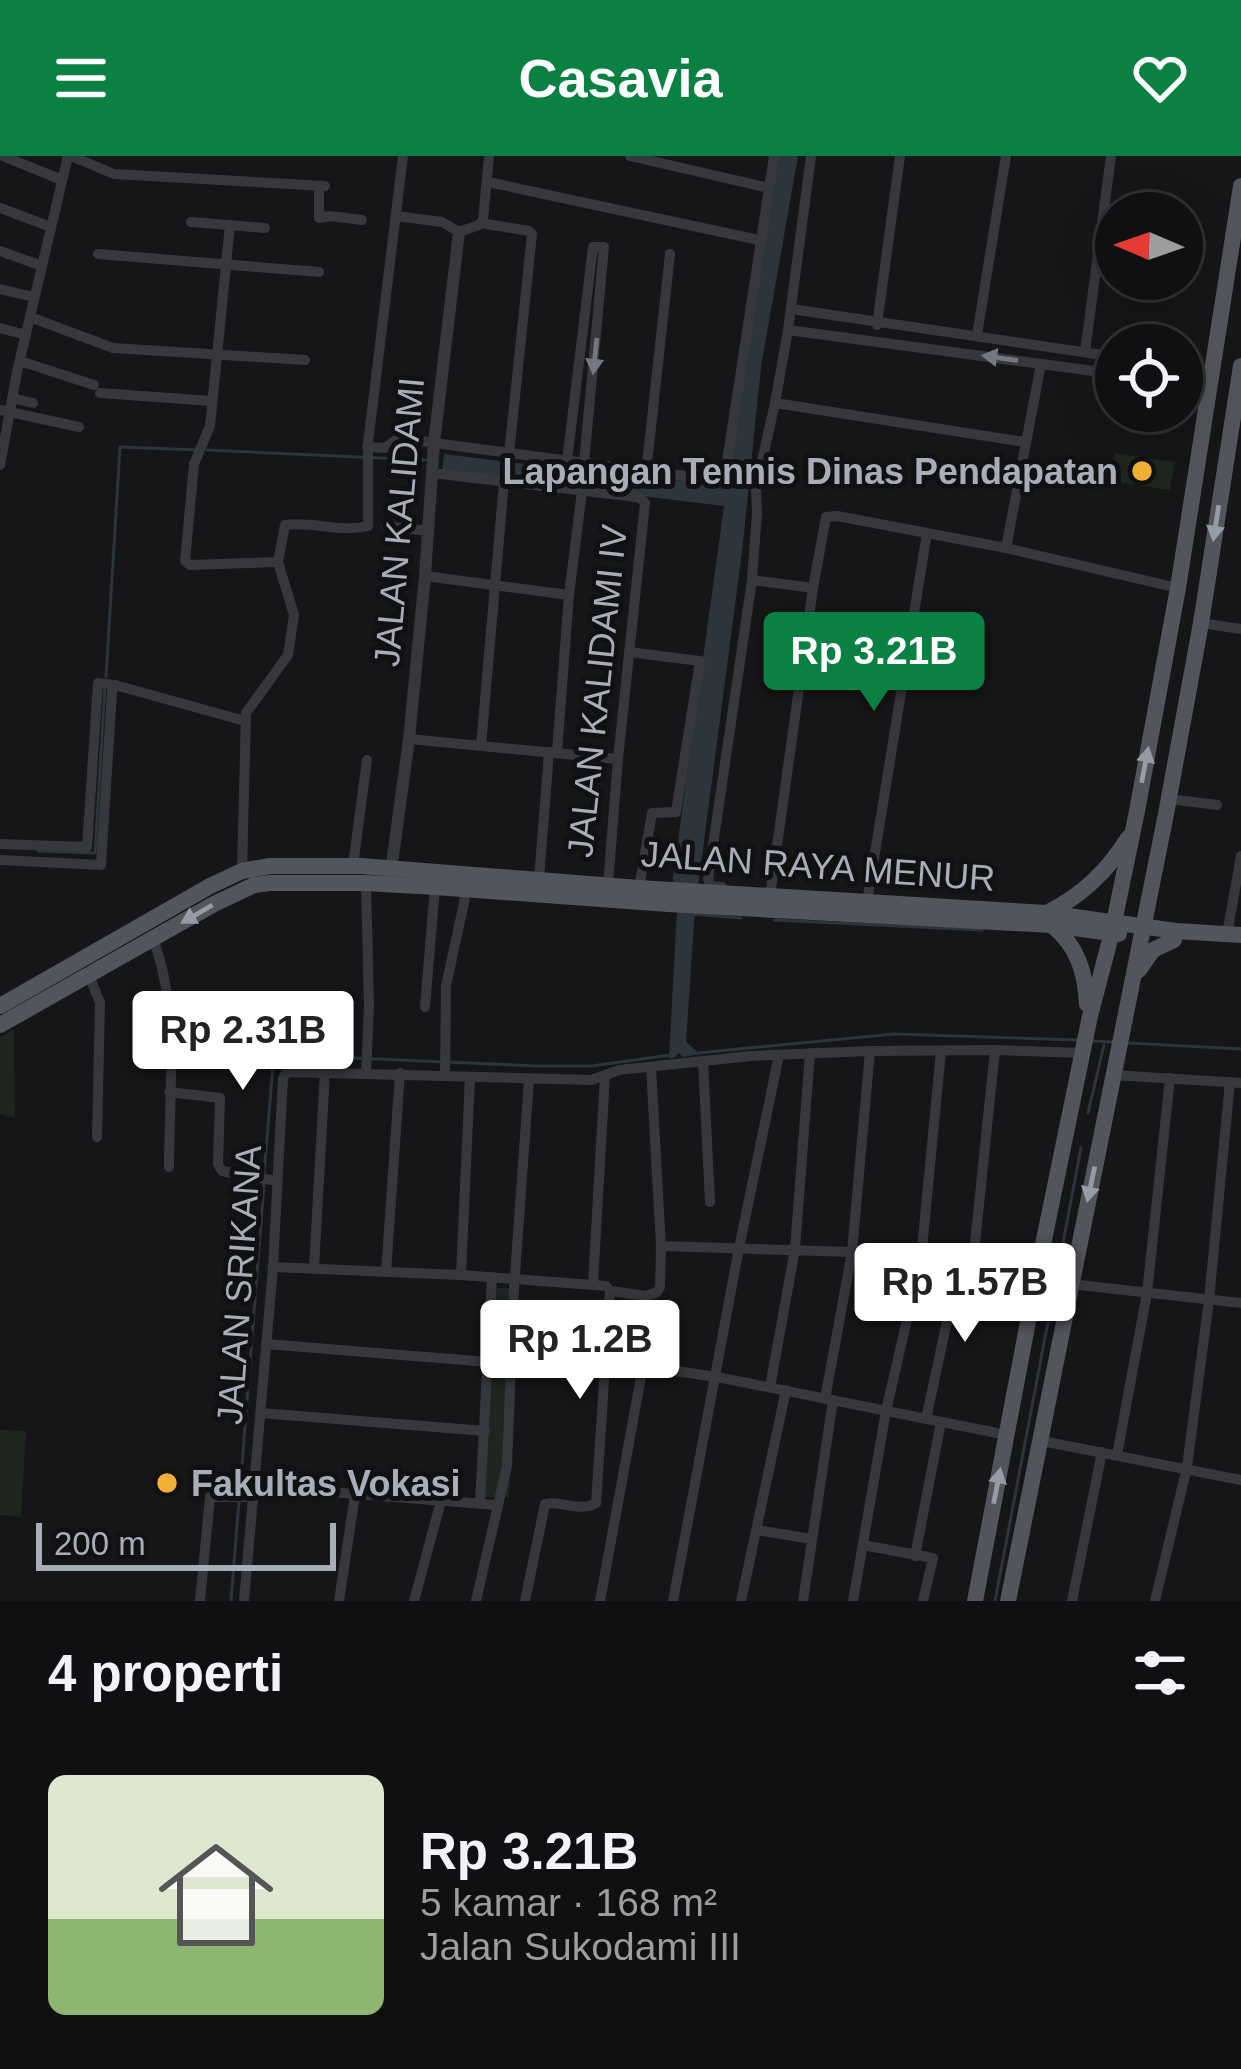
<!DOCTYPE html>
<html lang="id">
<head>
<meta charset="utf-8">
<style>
	:root { --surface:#101012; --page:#19191b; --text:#f1f3f6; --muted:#9c9d9f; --line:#303032; --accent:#0b8043 }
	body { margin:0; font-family:Helvetica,sans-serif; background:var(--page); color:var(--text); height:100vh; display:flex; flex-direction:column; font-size:45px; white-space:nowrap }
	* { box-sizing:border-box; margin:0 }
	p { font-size:39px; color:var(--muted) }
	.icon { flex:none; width:66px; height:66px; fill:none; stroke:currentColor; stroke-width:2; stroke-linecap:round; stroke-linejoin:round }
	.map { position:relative; height:1445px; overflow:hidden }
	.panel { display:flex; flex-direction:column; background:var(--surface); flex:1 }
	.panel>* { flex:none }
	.needle { width:78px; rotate:272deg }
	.fabs { position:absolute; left:1095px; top:36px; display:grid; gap:24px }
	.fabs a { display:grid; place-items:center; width:108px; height:108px; border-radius:50%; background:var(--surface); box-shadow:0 12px 48px #0002,0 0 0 3px var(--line); font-size:60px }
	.scale { position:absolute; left:36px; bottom:30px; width:300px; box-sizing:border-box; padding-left:12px; border:6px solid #a8adb8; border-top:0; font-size:33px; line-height:42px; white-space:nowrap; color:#a8adb8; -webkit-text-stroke:9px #111113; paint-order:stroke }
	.price { position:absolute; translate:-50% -102px; padding:0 27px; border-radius:12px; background:#fff; color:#222; font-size:39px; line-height:78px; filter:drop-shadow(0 3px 6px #0008) }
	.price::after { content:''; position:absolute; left:50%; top:72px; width:36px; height:27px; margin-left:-18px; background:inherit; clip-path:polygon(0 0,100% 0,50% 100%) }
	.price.on { background:var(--accent); color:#fff }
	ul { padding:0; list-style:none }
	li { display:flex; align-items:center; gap:36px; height:300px; padding:0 48px }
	li span { display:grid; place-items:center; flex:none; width:336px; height:240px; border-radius:18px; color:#555 }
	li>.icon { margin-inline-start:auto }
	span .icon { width:144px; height:144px; fill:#fffc; stroke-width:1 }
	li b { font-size:51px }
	h2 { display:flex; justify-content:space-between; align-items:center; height:144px; padding:0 48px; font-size:51px }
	header { display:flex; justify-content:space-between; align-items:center; height:156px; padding:0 48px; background:var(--accent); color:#fff; font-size:54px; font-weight:800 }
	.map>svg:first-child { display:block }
	.green { fill:#1e261f }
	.water { fill:#2c353c }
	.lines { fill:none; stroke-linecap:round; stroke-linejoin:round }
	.stream { stroke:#2c353c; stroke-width:3 }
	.minor { stroke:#37383d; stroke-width:10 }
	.tertiary { stroke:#37383d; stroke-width:12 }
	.primary { stroke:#53555c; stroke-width:16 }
	.oneway { fill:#757881 }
	.oneway2 { fill:#979ba6 }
	.poi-dot { fill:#f2b134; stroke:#111113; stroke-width:4.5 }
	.labels { text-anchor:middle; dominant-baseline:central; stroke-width:10; stroke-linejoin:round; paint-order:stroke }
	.poi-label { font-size:36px; font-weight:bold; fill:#a8adb8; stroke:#111113; text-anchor:end }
	.street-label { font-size:36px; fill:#a8adb8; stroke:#111113 }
</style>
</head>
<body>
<header><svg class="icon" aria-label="menu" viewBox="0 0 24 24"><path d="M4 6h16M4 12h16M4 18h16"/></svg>Casavia<svg class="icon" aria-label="heart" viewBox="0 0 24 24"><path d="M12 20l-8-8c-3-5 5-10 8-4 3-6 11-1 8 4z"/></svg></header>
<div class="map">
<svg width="1241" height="1445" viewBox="0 0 1241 1445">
	<rect width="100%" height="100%" fill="#161618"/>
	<g class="green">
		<polygon points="1114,297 1175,306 1170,334 1110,325"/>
		<polygon points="14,873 15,962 0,958 0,881"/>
		<polygon points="497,1132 518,1132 509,1341 485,1341 485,1296"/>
		<polygon points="0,1274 26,1275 21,1361 0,1359"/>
	</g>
	<polygon class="water" points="776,0 798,0 761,211 742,396 695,754 686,886 700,898 683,901 679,897 674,902 669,902 677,753 673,721 724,350 442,316 444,298 636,322 726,327"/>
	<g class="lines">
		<g class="stream">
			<polyline points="207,294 425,304"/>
			<polyline points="106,521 120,291 198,294"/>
			<polyline points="38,695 95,697 105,531"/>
			<polyline points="692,758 741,762"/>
			<polyline points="774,764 982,774"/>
			<polyline points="1093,885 1113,886"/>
			<polyline points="1129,887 1241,893"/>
			<polyline points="698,897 894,878 1077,884"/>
			<polyline points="1088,957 1104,889"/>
			<polyline points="264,1018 273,909 284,899 538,910 592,910 670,899"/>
			<polyline points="240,1335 264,1028"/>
			<polyline points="231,1445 239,1345"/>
			<polyline points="995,1445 1081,992"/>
		</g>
		<g class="minor">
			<polyline points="3,0 62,24"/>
			<polyline points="71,0 114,18 325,30"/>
			<polyline points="630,0 769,32"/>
			<polyline points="811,0 788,174 775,247 1024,286"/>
			<polyline points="488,26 759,84"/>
			<polyline points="319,30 319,62 330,60 362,64"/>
			<polyline points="0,52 51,71"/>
			<polyline points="396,60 442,66 459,76 479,69 483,64 489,0"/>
			<polyline points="191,66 265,72"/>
			<polyline points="481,67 529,75 532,78 509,298"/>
			<polyline points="230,69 210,270 194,308 185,405 190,409 278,406"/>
			<polyline points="0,95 42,110"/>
			<polyline points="98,98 319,116"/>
			<polyline points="0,133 34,141"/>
			<polyline points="791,153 1116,201"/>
			<polyline points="30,161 113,192 305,204"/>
			<polyline points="877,169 900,0"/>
			<polyline points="0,172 26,179"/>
			<polyline points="788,174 1116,218"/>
			<polyline points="977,179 1006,0"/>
			<polyline points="1085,196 1111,0"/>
			<polyline points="20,205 94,229"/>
			<polyline points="1182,211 1212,216"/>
			<polyline points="1182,228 1209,232"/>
			<polyline points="100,237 212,245"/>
			<polyline points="12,242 33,247"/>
			<polyline points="0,254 79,271"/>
			<polyline points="434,287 724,325 774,0"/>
			<polyline points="367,291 385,292 396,284 434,286"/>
			<polyline points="567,305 593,91 604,91 584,307"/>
			<polyline points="0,309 17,216 68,0"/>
			<polyline points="432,317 628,340 640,342 645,347 618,603 608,729"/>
			<polyline points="646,317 670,98"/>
			<polyline points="386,370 428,375"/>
			<polyline points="1006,392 1041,208"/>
			<polyline points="425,420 569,439"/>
			<polyline points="752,424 813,432"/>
			<polyline points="1201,467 1241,473"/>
			<polyline points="629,496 700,505 676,656 652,657 639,732"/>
			<polyline points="409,583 618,603"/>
			<polyline points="481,590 504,326"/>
			<polyline points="557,596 569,439 582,335"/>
			<polyline points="1169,643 1217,649"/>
			<polyline points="0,688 87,691 98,527 115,529"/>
			<polyline points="0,704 101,709 112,536 115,529 245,565"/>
			<polyline points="353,710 367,604"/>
			<path d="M242 715 246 557 288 499 294 459 278 406 285 369C312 365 341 377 368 370V287L403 0"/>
			<polyline points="539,723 549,596"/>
			<polyline points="722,731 711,730 708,723 752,424 757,357 756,331 775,247"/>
			<polyline points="770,740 813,432 826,361 837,360 1006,392 1178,432"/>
			<polyline points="867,746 927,377"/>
			<polyline points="1227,778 1241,700"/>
			<path d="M153 783C180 853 169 937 169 1011"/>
			<polyline points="89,819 100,847 97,981"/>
			<polyline points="425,851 435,731"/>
			<polyline points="703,905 710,1046"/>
			<polyline points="366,917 369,849 366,727"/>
			<polyline points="445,919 446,830 467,733"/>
			<polyline points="1113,919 1241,927"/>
			<polyline points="169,936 220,942 218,1008 222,1015 277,1025"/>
			<polyline points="661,1090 852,1096 1038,1113"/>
			<polyline points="973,1106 995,894"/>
			<polyline points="273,1111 461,1119 606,1130 610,1135 596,1347"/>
			<polyline points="314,1112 325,915"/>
			<polyline points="386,1116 400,917"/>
			<polyline points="461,1119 470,921"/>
			<polyline points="593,1127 605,920"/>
			<polyline points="1070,1128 1241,1147"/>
			<polyline points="610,1135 646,1140 657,1136 660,1131 661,1090 651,911"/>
			<polyline points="266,1188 488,1206"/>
			<polyline points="606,1205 717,1221 1007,1279"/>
			<polyline points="770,1231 795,1093 810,897"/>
			<polyline points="825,1243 852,1096 870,895"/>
			<polyline points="261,1257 485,1275"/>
			<polyline points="926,1263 960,1105"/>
			<polyline points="1042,1285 1241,1324"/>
			<polyline points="1117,1299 1147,1137 1170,922"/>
			<polyline points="255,1330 496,1349"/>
			<polyline points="480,1347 492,1121"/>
			<polyline points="757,1374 812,1383"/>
			<polyline points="863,1389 933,1402 923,1445"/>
			<polyline points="915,1400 941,1266"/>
			<polyline points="200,1445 210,1341 254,1341"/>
			<polyline points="244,1445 273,1111 283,922 287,916 591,924 619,914 750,900 870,895 995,894 1082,897"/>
			<polyline points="339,1445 355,1339"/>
			<polyline points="414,1445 441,1345"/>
			<polyline points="476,1445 507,1310 514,1133 529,924"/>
			<path d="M525 1445 545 1348C562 1344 580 1357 596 1347"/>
			<polyline points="600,1445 643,1210"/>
			<polyline points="673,1445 739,1092 779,899"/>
			<polyline points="741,1445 786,1234"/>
			<polyline points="803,1445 833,1244"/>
			<polyline points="853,1445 886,1255 921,1103 941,895"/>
			<polyline points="1072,1445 1102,1296"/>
			<polyline points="1155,1445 1187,1311 1209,1144 1230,926"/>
		</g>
		<polyline class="tertiary" points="391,715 409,583 425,420 434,287 459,76"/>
		<g class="primary">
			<path d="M1047 757C1081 740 1108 715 1128 682"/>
			<path d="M1053 770C1078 791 1085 816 1087 848"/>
			<polyline points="1139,814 1153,794 1174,784"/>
			<polyline points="0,850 210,730 242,715 270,710 361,710 639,732 1046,757 1176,775 1241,779"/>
			<polyline points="0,869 214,748 254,729 270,727 366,727 435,731 668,748 1051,769 1119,778"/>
			<polyline points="975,1445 1038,1113 1090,860 1112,776 1137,655 1178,432 1241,30"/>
			<polyline points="1008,1445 1166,658 1201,467 1241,210"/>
		</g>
	</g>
	<defs><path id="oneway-solid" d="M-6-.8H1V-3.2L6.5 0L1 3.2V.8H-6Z" transform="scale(3)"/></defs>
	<g class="oneway">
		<use href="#oneway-solid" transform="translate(595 200) rotate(96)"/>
		<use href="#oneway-solid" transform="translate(1000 202) rotate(-172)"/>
	</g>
	<g class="oneway2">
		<use href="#oneway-solid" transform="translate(1216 367) rotate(99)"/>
		<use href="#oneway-solid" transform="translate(1145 609) rotate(-79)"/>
		<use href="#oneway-solid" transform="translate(197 758) rotate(150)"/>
		<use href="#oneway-solid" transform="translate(1091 1028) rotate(102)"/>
		<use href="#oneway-solid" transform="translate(997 1330) rotate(-79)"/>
	</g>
	<g class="poi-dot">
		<circle cx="1142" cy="315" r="12"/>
		<circle cx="167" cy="1327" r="12"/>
	</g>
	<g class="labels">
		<g class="poi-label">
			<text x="1118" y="315">Lapangan Tennis Dinas Pendapatan</text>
			<text x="191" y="1327" text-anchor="start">Fakultas Vokasi</text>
		</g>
		<g class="street-label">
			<text transform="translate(399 366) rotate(-85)">JALAN KALIDAMI</text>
			<text transform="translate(597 535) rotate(-84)">JALAN KALIDAMI IV</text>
			<text transform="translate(818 710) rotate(4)">JALAN RAYA MENUR</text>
			<text transform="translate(239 1129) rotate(-86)">JALAN SRIKANA</text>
		</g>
	</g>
</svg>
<div class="fabs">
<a><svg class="needle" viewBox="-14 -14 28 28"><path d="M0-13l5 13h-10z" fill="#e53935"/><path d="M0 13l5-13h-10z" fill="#9c9d9f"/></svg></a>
<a><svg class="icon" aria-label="locate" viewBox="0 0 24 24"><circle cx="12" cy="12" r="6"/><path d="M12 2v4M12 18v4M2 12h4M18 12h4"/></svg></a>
</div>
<div class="scale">200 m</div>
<b class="price on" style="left:874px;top:558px">Rp 3.21B</b>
<b class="price" style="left:243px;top:937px">Rp 2.31B</b>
<b class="price" style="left:965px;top:1189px">Rp 1.57B</b>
<b class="price" style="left:580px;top:1246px">Rp 1.2B</b>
</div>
<section class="panel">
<h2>4 properti<svg class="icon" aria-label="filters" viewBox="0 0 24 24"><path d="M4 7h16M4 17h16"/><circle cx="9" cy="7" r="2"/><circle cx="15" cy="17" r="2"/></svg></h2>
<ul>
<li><span style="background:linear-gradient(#dfe7d0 60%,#8fb573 0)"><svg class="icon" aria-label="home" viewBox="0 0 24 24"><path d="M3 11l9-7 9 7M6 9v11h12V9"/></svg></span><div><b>Rp 3.21B</b><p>5 kamar · 168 m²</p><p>Jalan Sukodami III</p></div></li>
</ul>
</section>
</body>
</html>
